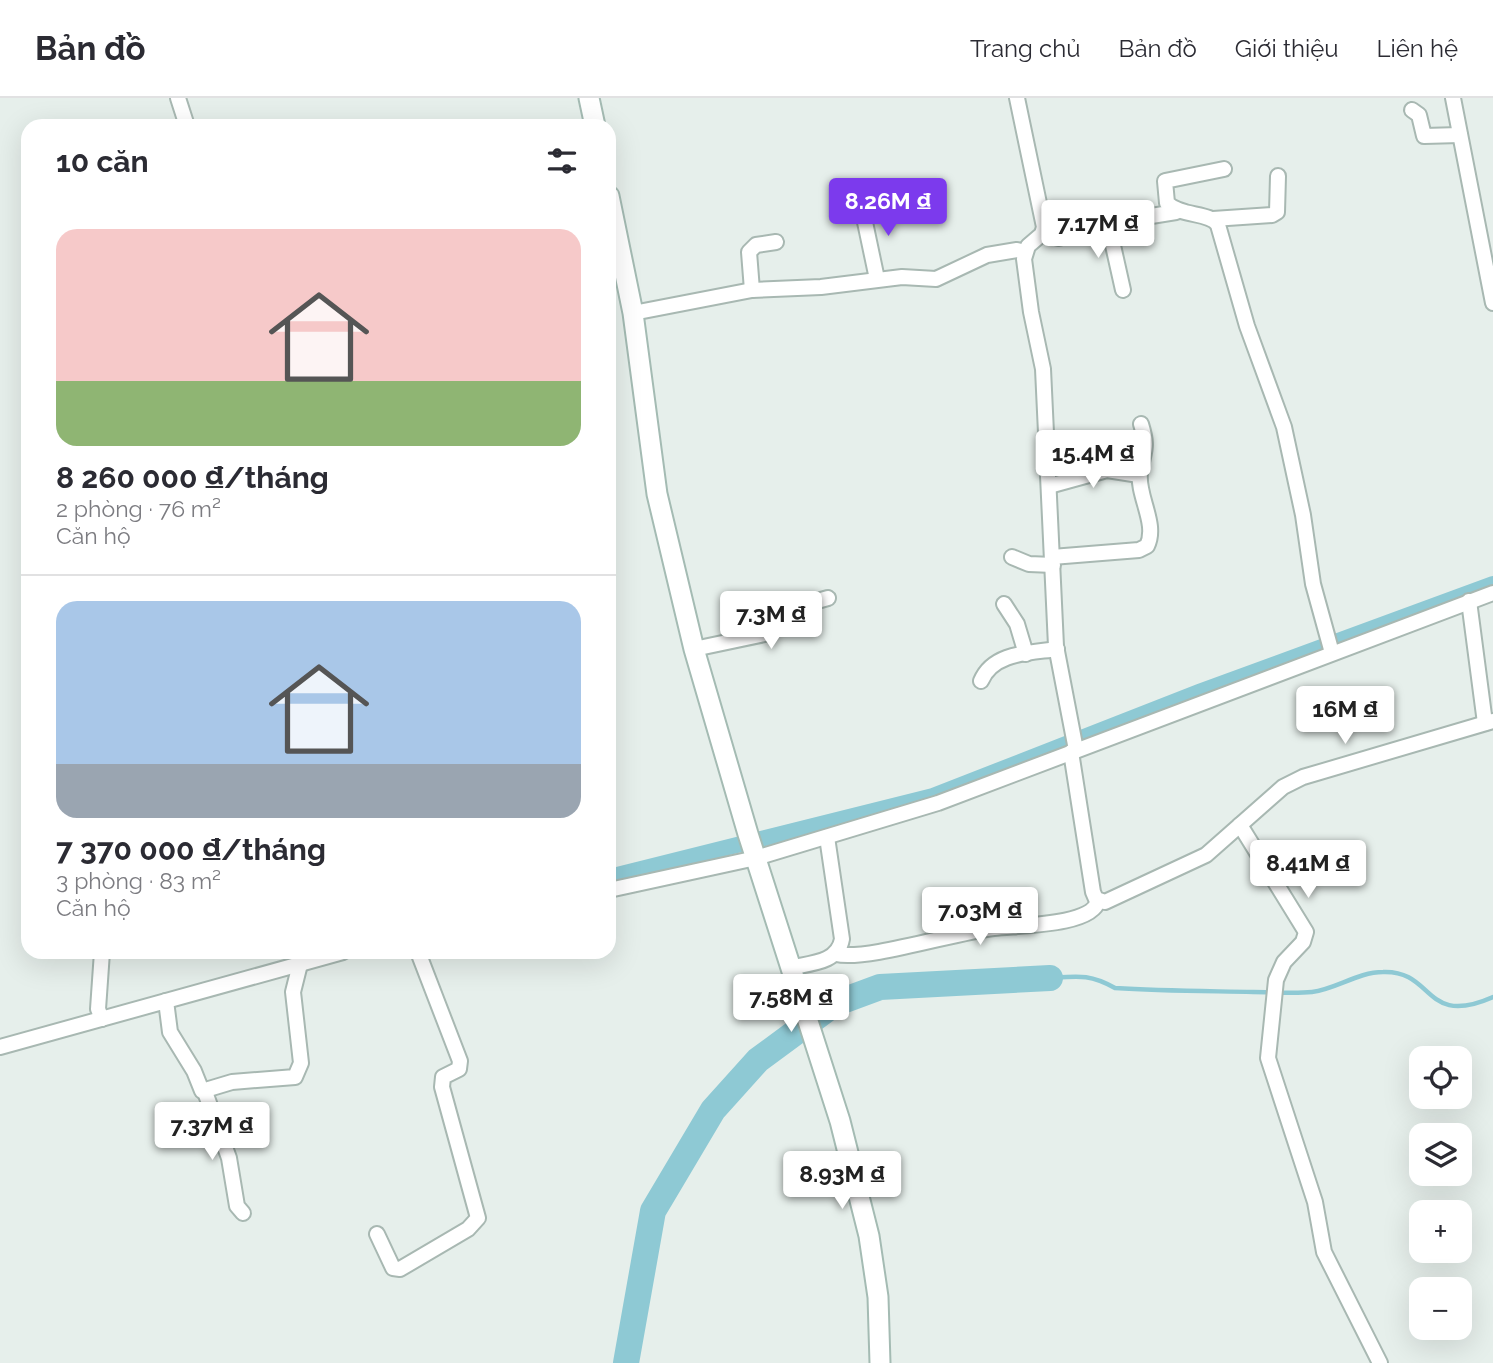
<!DOCTYPE html>
<html lang="vi">
<head>
<meta charset="utf-8">
<style>
	:root { --surface:#fff; --page:#f2f2f3; --text:#2b2b33; --muted:#7c7c81; --line:#e1e1e2; --accent:#7c3aed }
	body { margin:0; font-family:Raleway,sans-serif; background:var(--page); color:var(--text); height:100vh; display:flex; flex-direction:column; font-size:26px; white-space:nowrap }
	* { box-sizing:border-box; margin:0 }
	p { font-size:23px; color:var(--muted) }
	.icon { flex:none; width:38px; height:38px; fill:none; stroke:currentColor; stroke-width:2; stroke-linecap:round; stroke-linejoin:round }
	.map { position:relative; flex:1; overflow:hidden }
	.panel { position:absolute; left:21px; top:21px; width:595px; height:840px; display:flex; flex-direction:column; background:var(--surface); border-radius:21px; box-shadow:0 7px 28px #0002 }
	.panel>* { flex:none }
	.buttons { position:absolute; left:1409px; top:948px; display:grid; gap:14px }
	.buttons a { display:grid; place-items:center; width:63px; height:63px; border-radius:14px; background:var(--surface); box-shadow:0 7px 28px #0002; font-size:35px }
	.price { position:absolute; translate:-50% -60px; padding:0 16px; border-radius:7px; background:#fff; color:#222; font-size:23px; line-height:46px; filter:drop-shadow(0 2px 4px #0008) }
	.price::after { content:''; position:absolute; left:50%; top:42px; width:21px; height:16px; margin-left:-10px; background:inherit; clip-path:polygon(0 0,100% 0,50% 100%) }
	.price.selected { background:var(--accent); color:#fff }
	ul { padding:0; list-style:none }
	li { display:grid; align-content:center; gap:14px; height:371px; padding:0 35px }
	li+li { border-top:2px solid var(--line) }
	li span { display:grid; place-items:center; height:217px; border-radius:21px; color:#555 }
	li>.icon { margin-inline-start:auto }
	span .icon { width:126px; height:126px; fill:#fffc; stroke-width:1 }
	li b { font-size:30px }
	h2 { display:flex; justify-content:space-between; align-items:center; height:84px; padding:0 35px; font-size:30px }
	header { display:flex; align-items:center; gap:42px; box-sizing:border-box; height:98px; padding:0 35px; background:var(--surface); border-bottom:2px solid var(--line) }
	header strong { font-size:33px }
	nav { display:flex; gap:38px; margin-inline-start:auto; font-size:24px }
	.map>svg:first-child { display:block }
	.lines { fill:none; stroke-linecap:round; stroke-linejoin:round }
	.stream { stroke:#8ec9d4; stroke-width:4.5 }
	.canal { stroke:#8ec9d4; stroke-width:16 }
	.river { stroke:#8ec9d4; stroke-width:26 }
	.street-casing { stroke:#a8b8b2; stroke-width:18 }
	.secondary-casing { stroke:#a4bbb3; stroke-width:23 }
	.street { stroke:#fff; stroke-width:14 }
	.secondary { stroke:#fff; stroke-width:19 }
</style>
</head>
<body>
<header>
<strong>Bản đồ</strong>
<nav><a>Trang chủ</a><a>Bản đồ</a><a>Giới thiệu</a><a>Liên hệ</a></nav>
</header>
<div class="map">
<svg width="1493" height="1265" viewBox="0 0 1493 1265">
	<rect width="100%" height="100%" fill="#e6efeb"/>
	<g class="lines">
		<path class="stream" d="M1050 880C1079 878 1090 876 1115 890 1161 893 1207 893 1253 894 1272 894 1293 896 1312 894 1336 891 1358 874 1383 874 1435 872 1423 930 1493 899"/>
		<polyline class="canal" points="609,779 933,698 1199,594 1493,486"/>
		<polyline class="river" points="626,1265 653,1113 713,1012 758,962 834,906 880,889 1050,880"/>
		<g class="street-casing">
			<g id="street">
				<polyline points="178,0 187,28"/>
				<polyline points="1017,0 1044,129 1042,136 1028,148 1024,161 1031,214 1043,271 1056,548 1076,652"/>
				<polyline points="1453,0 1493,205"/>
				<polyline points="1412,12 1419,17 1424,38 1460,37"/>
				<path d="M1224 71 1165 83 1167 105C1181 119 1211 114 1218 127L1247 228 1284 329 1303 417 1313 486 1332 555"/>
				<polyline points="862,110 877,181"/>
				<polyline points="1213,121 1272,117 1277,114 1278,78"/>
				<polyline points="1108,125 1123,192"/>
				<polyline points="1042,136 1059,140 1108,125 1176,114"/>
				<polyline points="752,192 749,154 756,147 776,144"/>
				<polyline points="633,215 752,192 821,189 902,179 936,181 987,157 1017,152 1025,154"/>
				<polyline points="1049,388 1107,372 1139,377"/>
				<polyline points="1012,459 1029,466 1053,467"/>
				<path d="M1052 459 1139 452 1147 448C1158 426 1137 398 1140 375 1143 352 1149 352 1141 326"/>
				<polyline points="1469,503 1485,625"/>
				<polyline points="1004,506 1017,526 1026,556"/>
				<polyline points="694,551 765,536 785,512 828,500"/>
				<path d="M981 583C993 554 1030 555 1057 551"/>
				<polyline points="1071,654 1093,794 1096,801 1105,804 1206,757 1283,689 1303,679 1493,623"/>
				<polyline points="1240,727 1306,834 1303,844 1284,864 1276,882 1268,960 1315,1104 1324,1154 1380,1265"/>
				<polyline points="609,792 756,760 938,705 1493,495"/>
				<path d="M836 856C867 863 956 834 994 830 1018 827 1092 828 1098 803"/>
				<path d="M793 869C813 865 838 864 842 841L827 739"/>
				<polyline points="166,903 170,934 194,973 202,993 232,984 295,979 301,965 293,894 300,866"/>
				<polyline points="102,921 98,911 102,854"/>
				<polyline points="0,949 343,854"/>
				<polyline points="205,994 229,1060 237,1108 243,1115"/>
				<polyline points="377,1136 393,1170 400,1171 468,1131 478,1120 442,989 443,979 459,971 460,963 418,854"/>
			</g>
		</g>
		<g class="secondary-casing">
			<g id="secondary">
				<polyline points="589,0 595,28"/>
				<polyline points="609,98 633,215 657,396 694,551 748,736 840,1023 869,1138 878,1199 880,1265"/>
			</g>
		</g>
		<use href="#street" class="street"/>
		<use href="#secondary" class="secondary"/>
	</g>
</svg>
<div class="buttons">
<a><svg class="icon" aria-label="locate" viewBox="0 0 24 24"><circle cx="12" cy="12" r="6"/><path d="M12 2v4M12 18v4M2 12h4M18 12h4"/></svg></a>
<a><svg class="icon" aria-label="layers" viewBox="0 0 24 24"><path d="M12 4l9 5-9 5-9-5zM3 14l9 5 9-5"/></svg></a>
<a>+</a>
<a>−</a>
</div>
<b class="price selected" style="left:888px;top:140px">8.26M ₫</b>
<b class="price" style="left:1098px;top:162px">7.17M ₫</b>
<b class="price" style="left:1093px;top:392px">15.4M ₫</b>
<b class="price" style="left:771px;top:553px">7.3M ₫</b>
<b class="price" style="left:1345px;top:648px">16M ₫</b>
<b class="price" style="left:1308px;top:802px">8.41M ₫</b>
<b class="price" style="left:980px;top:849px">7.03M ₫</b>
<b class="price" style="left:791px;top:936px">7.58M ₫</b>
<b class="price" style="left:212px;top:1064px">7.37M ₫</b>
<b class="price" style="left:842px;top:1113px">8.93M ₫</b>
<section class="panel">
<h2>10 căn<svg class="icon" aria-label="filters" viewBox="0 0 24 24"><path d="M4 7h16M4 17h16"/><circle cx="9" cy="7" r="2"/><circle cx="15" cy="17" r="2"/></svg></h2>
<ul>
<li><span style="background:linear-gradient(#f6c9c9 70%,#8fb573 0)"><svg class="icon" aria-label="home" viewBox="0 0 24 24"><path d="M3 11l9-7 9 7M6 9v11h12V9"/></svg></span><div><b>8 260 000 ₫/tháng</b><p>2 phòng · 76 m²</p><p>Căn hộ</p></div></li>
<li><span style="background:linear-gradient(#a9c7e8 75%,#9aa5b1 0)"><svg class="icon" aria-label="home" viewBox="0 0 24 24"><path d="M3 11l9-7 9 7M6 9v11h12V9"/></svg></span><div><b>7 370 000 ₫/tháng</b><p>3 phòng · 83 m²</p><p>Căn hộ</p></div></li>
</ul>
</section>
</div>
</body>
</html>
